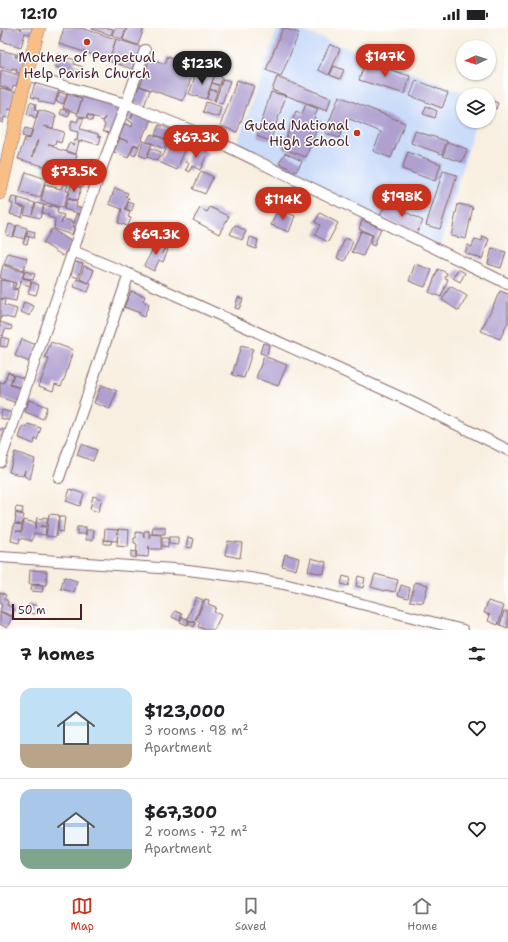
<!DOCTYPE html>
<html lang="en">
<head>
<meta charset="utf-8">
<style>
	:root { --surface:#fff; --page:#f6f6f6; --text:#202124; --muted:#757577; --line:#e0e0e0; --accent:#c8321e }
	body { margin:0; font-family:"Shantell Sans",sans-serif; background:var(--page); color:var(--text); height:100vh; display:flex; flex-direction:column; font-size:15px; white-space:nowrap }
	* { box-sizing:border-box; margin:0 }
	p { font-size:13px; color:var(--muted) }
	.icon { flex:none; width:22px; height:22px; fill:none; stroke:currentColor; stroke-width:2; stroke-linecap:round; stroke-linejoin:round }
	.map { position:relative; height:602px; overflow:hidden }
	.drawer { display:flex; flex-direction:column; background:var(--surface); flex:1 }
	.drawer>* { flex:none }
	.needle { width:26px; rotate:266deg }
	.tools { position:absolute; left:456px; top:12px; display:grid; gap:8px }
	.tools a { display:grid; place-items:center; width:40px; height:40px; border-radius:50%; background:var(--surface); box-shadow:0 1px 3px #0004; font-size:20px }
	.scale { position:absolute; left:12px; bottom:10px; width:70px; box-sizing:border-box; padding-left:4px; border:2px solid #4a1f2b; border-top:0; font-size:11px; line-height:14px; white-space:nowrap; color:#4a1f2b; -webkit-text-stroke:3px #fff; paint-order:stroke }
	.price { position:absolute; translate:-50% -34px; padding:0 9px; border-radius:14px; background:var(--accent); color:#fff; font-size:13px; line-height:26px; filter:drop-shadow(0 1px 2px #0008) }
	.price::after { content:''; position:absolute; left:50%; top:24px; width:12px; height:9px; margin-left:-6px; background:inherit; clip-path:polygon(0 0,100% 0,50% 100%) }
	.price.active { background:#222; color:#fff }
	ul { padding:0; list-style:none }
	li { display:flex; align-items:center; gap:12px; height:100px; padding:0 20px }
	li+li { border-top:1px solid var(--line) }
	li span { display:grid; place-items:center; flex:none; width:112px; height:80px; border-radius:12px; color:#555 }
	li>.icon { margin-inline-start:auto }
	span .icon { width:48px; height:48px; fill:#fffc; stroke-width:1 }
	li b { font-size:17px }
	h2 { display:flex; justify-content:space-between; align-items:center; height:48px; padding:0 20px; font-size:17px }
	.status { display:flex; justify-content:space-between; align-items:center; height:28px; padding:0 20px; background:var(--surface); direction:ltr }
	.status svg { height:11px; fill:currentColor }
	.menu { display:flex; justify-content:space-around; align-items:center; height:56px; border-top:1px solid var(--line); background:var(--surface); font-size:11px; color:var(--muted) }
	.menu a { display:grid; justify-items:center; gap:2px }
	.menu .active { color:var(--accent) }
	.map>svg:first-child { display:block }
	.built { fill:#cadcf9 }
	.building { fill:#afa0d0; fill-rule:evenodd }
	.lines { fill:none; stroke-linecap:round; stroke-linejoin:round }
	.minor-casing { stroke:#87686a; stroke-width:12 }
	.major-casing { stroke:#87686a; stroke-width:14 }
	.minor { stroke:#fff; stroke-width:10 }
	.major { stroke:#f7be88; stroke-width:13 }
	.poi-dot { fill:#c8321e; stroke:#fff; stroke-width:1.5 }
	.labels { text-anchor:middle; dominant-baseline:central; stroke-width:3; stroke-linejoin:round; paint-order:stroke }
	.poi-label { font-size:14px; fill:#4a1f2b; stroke:#fff }
</style>
</head>
<body>
<div class="status"><b>12:10</b><svg viewBox="0 0 49 12"><path d="M0 12V9h3v3zM5 12V6h3v6zM10 12V3h3v9zM15 12V0h3v12zM26 1h20v11H26zM47 4h2v5h-2z"/></svg></div>
<div class="map">
<svg width="508" height="602" viewBox="0 0 508 602">
	<rect width="100%" height="100%" fill="#fff"/>
	<filter id="ink" filterUnits="userSpaceOnUse"><feTurbulence type="fractalNoise" baseFrequency=".025" numOctaves="2"/><feDisplacementMap in="SourceGraphic" scale="8" xChannelSelector="R" yChannelSelector="G"/><feConvolveMatrix kernelMatrix="1 2 1 2 8 2 1 2 1" color-interpolation-filters="sRGB"/></filter>
	<filter id="wash" filterUnits="userSpaceOnUse"><feTurbulence type="fractalNoise" baseFrequency=".012" numOctaves="4" result="noise"/><feDisplacementMap in="SourceGraphic" scale="16" xChannelSelector="R" yChannelSelector="G"/><feGaussianBlur stdDeviation="0.9" result="paint"/><feColorMatrix in="noise" values="0 0 0 0 0 0 0 0 0 0 0 0 0 0 0 0 0 1.4 0 .05"/><feComposite in="paint" operator="in"/></filter>
	<g filter="url(#wash)">
		<rect width="100%" height="100%" fill="#f8efe0"/>
		<polygon class="built" points="278,0 295,0 470,67 463,67 463,93 476,93 440,220 237,116"/>
		<g id="blocks">
			<g class="building">
				<polygon points="0,0 4,0 0,12"/>
				<polygon points="4,0 20,0 21,2 22,0 34,0 32,7 25,5 21,19 1,13"/>
				<polygon points="64,0 81,0 116,11 111,27 116,11 144,20 140,32 135,31 132,41 109,33 110,32 59,16"/>
				<polygon points="92,0 109,0 113,1 111,7 92,1"/>
				<polygon points="115,0 126,0 122,11 112,7"/>
				<polygon points="127,0 144,0 138,17 123,12"/>
				<polygon points="283,0 299,5 281,48 266,42"/>
				<polygon points="330,16 340,21 329,47 318,42"/>
				<polygon points="0,22 16,26 15,29 17,29 18,24 29,27 27,31 19,29 19,30 27,32 23,46 16,44 17,40 16,41 12,40 12,42 0,39"/>
				<polygon points="58,26 75,32 74,36 83,39 80,46 71,43 71,44 54,38"/>
				<polygon points="168,28 178,32 175,39 193,45 183,73 140,58 150,30 165,36"/>
				<polygon points="365,34 410,48 405,66 359,52"/>
				<polygon points="334,38 344,42 340,51 330,47"/>
				<polygon points="198,41 214,49 206,71 189,66 195,48 203,51 202,57 204,51 196,48"/>
				<polygon points="1,42 19,47 16,58 13,57 12,62 0,58"/>
				<polygon points="215,46 222,49 220,57 212,55"/>
				<polygon points="277,49 331,70 327,83 272,62"/>
				<polygon points="223,51 230,53 222,76 215,74"/>
				<polygon points="237,52 254,58 237,104 220,98"/>
				<polygon points="416,52 448,65 442,80 410,68"/>
				<polygon points="35,54 59,62 54,77 38,73 39,71 31,69"/>
				<polygon points="212,55 219,58 214,73 207,71 210,62 216,63 210,61"/>
				<polygon points="139,58 150,62 144,78 133,74"/>
				<polygon points="0,60 17,64 13,82 8,81 7,90 4,89 3,95 0,94"/>
				<polygon points="67,60 76,63 74,68 82,71 77,85 63,80 68,66 66,65"/>
				<polygon points="77,62 121,80 112,106 103,103 105,96 103,95 105,89 103,93 87,86 86,90 77,87 82,71 75,68"/>
				<polygon points="60,64 67,67 63,76 56,73"/>
				<polygon points="271,64 286,68 270,113 257,108"/>
				<polygon points="339,68 405,95 391,130 373,123 381,104 347,90 339,110 325,105"/>
				<polygon points="491,72 498,75 496,81 489,78"/>
				<polygon points="30,74 36,76 35,82 38,83 36,90 33,89 33,88 27,86"/>
				<polygon points="206,74 221,79 218,89 203,84"/>
				<polygon points="306,76 318,81 314,90 320,93 306,129 282,120 296,83 302,86"/>
				<polygon points="426,78 437,83 435,90 423,86"/>
				<polygon points="62,81 70,84 68,89 60,86"/>
				<path d="M39 82 56 87 53 100 44 98 64 104 61 115 56 113 55 117 48 116 53 117V119L57 120V121L77 127 73 140 49 132 51 134 50 140 18 131 25 110 30 111ZM37 113H38L33 129 32 128Z"/>
				<polygon points="128,82 133,84 131,91 134,84 152,91 148,101 146,101 139,118 134,116 128,130 114,124 120,110 129,114 119,110 125,96 132,99 133,95 124,90"/>
				<polygon points="88,87 93,89 92,93 87,91"/>
				<polygon points="79,89 84,90 80,101 98,106 98,108 101,109 99,117 82,112 82,114 79,113 76,126 66,123 69,115 74,117 75,112 77,113 78,104 70,102 72,92 77,94"/>
				<polygon points="159,97 172,102 168,112 155,107"/>
				<polygon points="25,100 32,102 30,110 22,108"/>
				<polygon points="415,103 447,113 442,126 411,115"/>
				<polygon points="173,105 189,112 177,142 159,134 162,128 163,128"/>
				<polygon points="151,106 168,113 164,121 147,113"/>
				<polygon points="143,113 152,116 146,130 139,127"/>
				<polygon points="448,114 467,121 462,134 443,128"/>
				<polygon points="134,117 139,119 135,128 131,126"/>
				<polygon points="193,118 208,124 200,142 192,138 190,144 186,142 189,135 186,134"/>
				<polygon points="151,120 161,124 157,133 147,129"/>
				<polygon points="408,124 441,136 435,153 402,141"/>
				<polygon points="285,125 302,133 296,144 279,135"/>
				<polygon points="73,140 87,144 83,159 68,155"/>
				<polygon points="201,143 213,149 205,166 193,161"/>
				<polygon points="443,143 457,147 440,201 426,197"/>
				<polygon points="26,144 46,151 40,170 20,164"/>
				<polygon points="63,156 68,157 66,163 68,163 63,180 41,173 45,157 61,161"/>
				<polygon points="71,157 81,160 77,173 67,170"/>
				<polygon points="115,160 128,165 126,169 129,170 125,182 130,184 128,189 131,190 128,198 118,195 122,181 109,176"/>
				<polygon points="296,161 306,166 300,178 290,172"/>
				<polygon points="12,169 18,170 16,177 24,180 22,189 10,186 13,176 10,175"/>
				<polygon points="18,170 35,175 32,186 36,175 44,177 40,190 24,186 26,179 17,177"/>
				<polygon points="67,171 77,174 76,178 83,180 81,186 64,181"/>
				<polygon points="128,174 134,176 131,184 126,182"/>
				<polygon points="387,174 423,193 416,206 380,187"/>
				<polygon points="458,176 473,179 466,211 451,208"/>
				<polygon points="44,177 51,179 51,177 58,180 57,185 64,187 61,196 63,191 74,194 72,199 74,199 72,207 54,201 55,191 48,189 49,187 42,185"/>
				<polygon points="210,179 229,188 219,206 193,192 200,180 207,184"/>
				<polygon points="278,181 295,188 289,204 271,197"/>
				<polygon points="320,185 338,195 328,214 315,207 320,197 315,194"/>
				<polygon points="77,186 83,188 80,200 73,198"/>
				<polygon points="362,192 381,200 374,218 370,216 373,207 359,201"/>
				<polygon points="9,196 16,198 13,209 6,207"/>
				<polygon points="17,197 27,200 24,211 14,208"/>
				<polygon points="235,197 246,203 242,212 230,206"/>
				<polygon points="52,201 72,214 63,228 43,215"/>
				<polygon points="28,202 35,204 34,210 26,208"/>
				<polygon points="361,203 372,207 363,228 352,224"/>
				<polygon points="26,208 29,209 27,216 23,215"/>
				<polygon points="483,208 489,211 482,231 465,225 468,217 472,219 475,211 482,213"/>
				<polygon points="250,209 258,212 256,221 248,218"/>
				<polygon points="345,210 353,213 345,233 337,230"/>
				<polygon points="157,213 166,217 161,227 165,220 168,222 163,234 159,232 154,243 144,238"/>
				<polygon points="492,220 506,224 501,240 488,236"/>
				<polygon points="8,225 27,230 24,242 4,236"/>
				<polygon points="75,234 83,236 78,250 71,247"/>
				<polygon points="415,236 432,242 425,259 409,253"/>
				<polygon points="3,237 24,244 22,250 31,252 30,258 21,255 21,252 18,261 14,260 16,255 0,250"/>
				<polygon points="84,238 94,242 89,255 80,251"/>
				<polygon points="438,241 447,245 445,250 448,251 441,269 429,264"/>
				<polygon points="458,241 465,245 460,254 453,250"/>
				<polygon points="25,243 35,246 33,252 23,249"/>
				<polygon points="77,251 91,256 88,264 74,259"/>
				<polygon points="1,252 13,254 12,261 18,262 16,273 0,270 0,254"/>
				<polygon points="32,254 39,257 36,267 28,265"/>
				<polygon points="450,258 467,268 459,283 442,272"/>
				<polygon points="131,263 145,268 143,273 149,276 144,289 139,287 140,285 124,279"/>
				<polygon points="500,263 508,266 508,294 500,311 481,303"/>
				<polygon points="238,269 243,271 239,281 235,280"/>
				<polygon points="0,271 5,272 4,277 17,281 14,291 2,288 0,294"/>
				<polygon points="24,274 34,278 30,288 21,284"/>
				<polygon points="0,294 12,298 11,302 5,301 3,308 0,307"/>
				<polygon points="1,309 9,311 7,319 0,318"/>
				<polygon points="22,311 36,317 37,322 33,322 37,323 32,335 15,328"/>
				<polygon points="51,314 73,322 65,349 61,358 55,356 53,363 39,358 49,331 45,330"/>
				<polygon points="263,315 269,317 267,327 260,325"/>
				<polygon points="241,318 253,321 244,350 232,347"/>
				<polygon points="264,328 287,337 278,358 256,350"/>
				<polygon points="8,344 13,346 10,357 23,361 19,376 0,369 0,354 4,355"/>
				<polygon points="14,347 27,351 24,361 10,356"/>
				<polygon points="101,357 117,363 110,381 94,375"/>
				<polygon points="29,372 47,379 43,391 25,384"/>
				<polygon points="2,382 13,385 11,393 0,390"/>
				<polygon points="28,396 41,400 37,412 35,411 34,416 19,410 23,398 27,400"/>
				<polygon points="0,401 5,402 4,409 0,408"/>
				<polygon points="81,416 97,422 93,433 77,427"/>
				<polygon points="15,424 35,431 30,451 24,448 25,442 23,448 9,444"/>
				<polygon points="70,461 84,466 80,478 66,473"/>
				<polygon points="93,468 102,471 98,484 90,481"/>
				<polygon points="16,479 23,480 22,486 15,484"/>
				<polygon points="16,485 24,487 22,497 15,495 16,489 15,489"/>
				<polygon points="49,486 59,487 56,509 46,508"/>
				<polygon points="43,489 48,490 46,498 40,498 46,499 45,507 34,505 32,513 20,510 19,515 11,513 14,496 22,497 21,503 16,503 22,504 24,492 36,495 35,501 37,490 42,491"/>
				<polygon points="59,489 65,489 63,504 58,503"/>
				<rect x="77" y="499" width="9" height="7"/>
				<polygon points="153,499 165,499 165,506 152,506"/>
				<polygon points="105,501 118,502 117,513 104,512"/>
				<polygon points="118,501 129,502 128,519 117,518"/>
				<polygon points="86,502 94,502 93,512 86,512"/>
				<polygon points="144,503 149,503 149,510 150,510 150,506 161,507 161,521 149,521 149,518 148,529 136,528 137,517 136,515 134,515 134,510 136,510 136,504 143,505 144,510"/>
				<polygon points="169,509 178,509 178,517 169,516"/>
				<polygon points="188,509 194,511 192,520 186,519"/>
				<polygon points="162,510 168,510 168,519 162,518"/>
				<polygon points="104,512 112,513 111,516 104,516"/>
				<polygon points="228,513 242,515 240,530 225,527"/>
				<polygon points="131,523 136,524 136,530 131,529"/>
				<polygon points="285,526 299,530 296,542 282,538"/>
				<polygon points="311,530 326,534 324,546 308,543"/>
				<polygon points="30,542 47,543 46,557 29,556"/>
				<polygon points="375,546 398,552 395,564 385,562 385,563 371,559"/>
				<polygon points="343,548 350,550 348,558 341,556"/>
				<polygon points="358,548 365,550 363,560 356,558"/>
				<polygon points="64,549 77,553 74,564 61,561"/>
				<polygon points="415,554 428,557 423,575 410,573"/>
				<polygon points="32,557 43,558 42,564 31,563"/>
				<polygon points="401,557 410,560 408,570 398,567"/>
				<polygon points="0,564 6,567 4,571 8,573 7,577 15,581 12,588 0,583 2,577 0,576"/>
				<polygon points="196,569 203,572 194,594 187,591"/>
				<polygon points="205,571 209,572 208,576 216,579 214,584 221,587 214,602 206,602 198,599 200,594 196,592"/>
				<polygon points="488,573 504,578 498,597 488,593 490,587 484,585"/>
				<polygon points="28,577 36,577 36,586 27,585"/>
				<polygon points="175,583 182,586 180,593 172,589"/>
				<polygon points="504,583 508,584 508,600 500,597"/>
				<polygon points="0,584 12,589 7,600 0,596"/>
				<polygon points="182,589 189,592 187,597 180,594"/>
				<polygon points="189,593 196,595 194,599 188,596"/>
			</g>
		</g>
	</g>
	<g filter="url(#ink)">
		<use href="#blocks" fill-opacity="0" stroke="#87686a" stroke-width="1"/>
		<g class="lines">
			<g class="minor-casing">
				<g id="minor">
					<polyline points="26,47 126,76 206,108 508,256"/>
					<polyline points="73,223 129,246 409,373 508,422"/>
					<polyline points="0,434 103,136 126,76 145,22"/>
					<polyline points="59,450 129,246"/>
					<polyline points="0,529 188,542 250,550 284,556 463,602"/>
				</g>
			</g>
			<g class="major-casing">
				<polyline id="major" points="0,165 26,47 39,0"/>
			</g>
			<use href="#minor" class="minor"/>
			<use href="#major" class="major"/>
		</g>
	</g>
	<g class="poi-dot">
		<circle cx="87" cy="14" r="4"/>
		<circle cx="357" cy="105" r="4"/>
	</g>
	<g class="labels">
		<g class="poi-label">
			<text x="87" y="29">Mother of Perpetual<tspan x="87" dy="16">Help Parish Church</tspan></text>
			<text x="349" y="97" text-anchor="end">Gutad National<tspan x="349" dy="16">High School</tspan></text>
		</g>
	</g>
</svg>
<div class="tools">
<a><svg class="needle" viewBox="-14 -14 28 28"><path d="M0-13l5 13h-10z" fill="#e53935"/><path d="M0 13l5-13h-10z" fill="#757577"/></svg></a>
<a><svg class="icon" aria-label="layers" viewBox="0 0 24 24"><path d="M12 4l9 5-9 5-9-5zM3 14l9 5 9-5"/></svg></a>
</div>
<div class="scale">50 m</div>
<b class="price" style="left:385px;top:50px">$147K</b>
<b class="price active" style="left:202px;top:57px">$123K</b>
<b class="price" style="left:196px;top:131px">$67.3K</b>
<b class="price" style="left:74px;top:165px">$73.5K</b>
<b class="price" style="left:402px;top:190px">$198K</b>
<b class="price" style="left:283px;top:193px">$114K</b>
<b class="price" style="left:156px;top:228px">$69.3K</b>
</div>
<section class="drawer">
<h2>7 homes<svg class="icon" aria-label="filters" viewBox="0 0 24 24"><path d="M4 7h16M4 17h16"/><circle cx="9" cy="7" r="2"/><circle cx="15" cy="17" r="2"/></svg></h2>
<ul>
<li><span style="background:linear-gradient(#bfe0f5 70%,#b9a48a 0)"><svg class="icon" aria-label="home" viewBox="0 0 24 24"><path d="M3 11l9-7 9 7M6 9v11h12V9"/></svg></span><div><b>$123,000</b><p>3 rooms · 98 m²</p><p>Apartment</p></div><svg class="icon" aria-label="heart" viewBox="0 0 24 24"><path d="M12 20l-8-8c-3-5 5-10 8-4 3-6 11-1 8 4z"/></svg></li>
<li><span style="background:linear-gradient(#a9c7e8 75%,#7fa58c 0)"><svg class="icon" aria-label="home" viewBox="0 0 24 24"><path d="M3 11l9-7 9 7M6 9v11h12V9"/></svg></span><div><b>$67,300</b><p>2 rooms · 72 m²</p><p>Apartment</p></div><svg class="icon" aria-label="heart" viewBox="0 0 24 24"><path d="M12 20l-8-8c-3-5 5-10 8-4 3-6 11-1 8 4z"/></svg></li>
</ul>
</section>
<nav class="menu">
<a class="active"><svg class="icon" aria-label="map" viewBox="0 0 24 24"><path d="M3 6l6-2 6 2 6-2v14l-6 2-6-2-6 2zM9 4v14M15 6v14"/></svg>Map</a>
<a><svg class="icon" aria-label="saved" viewBox="0 0 24 24"><path d="M7 4h10v16l-5-4-5 4z"/></svg>Saved</a>
<a><svg class="icon" aria-label="home" viewBox="0 0 24 24"><path d="M3 11l9-7 9 7M6 9v11h12V9"/></svg>Home</a>
</nav>
</body>
</html>
